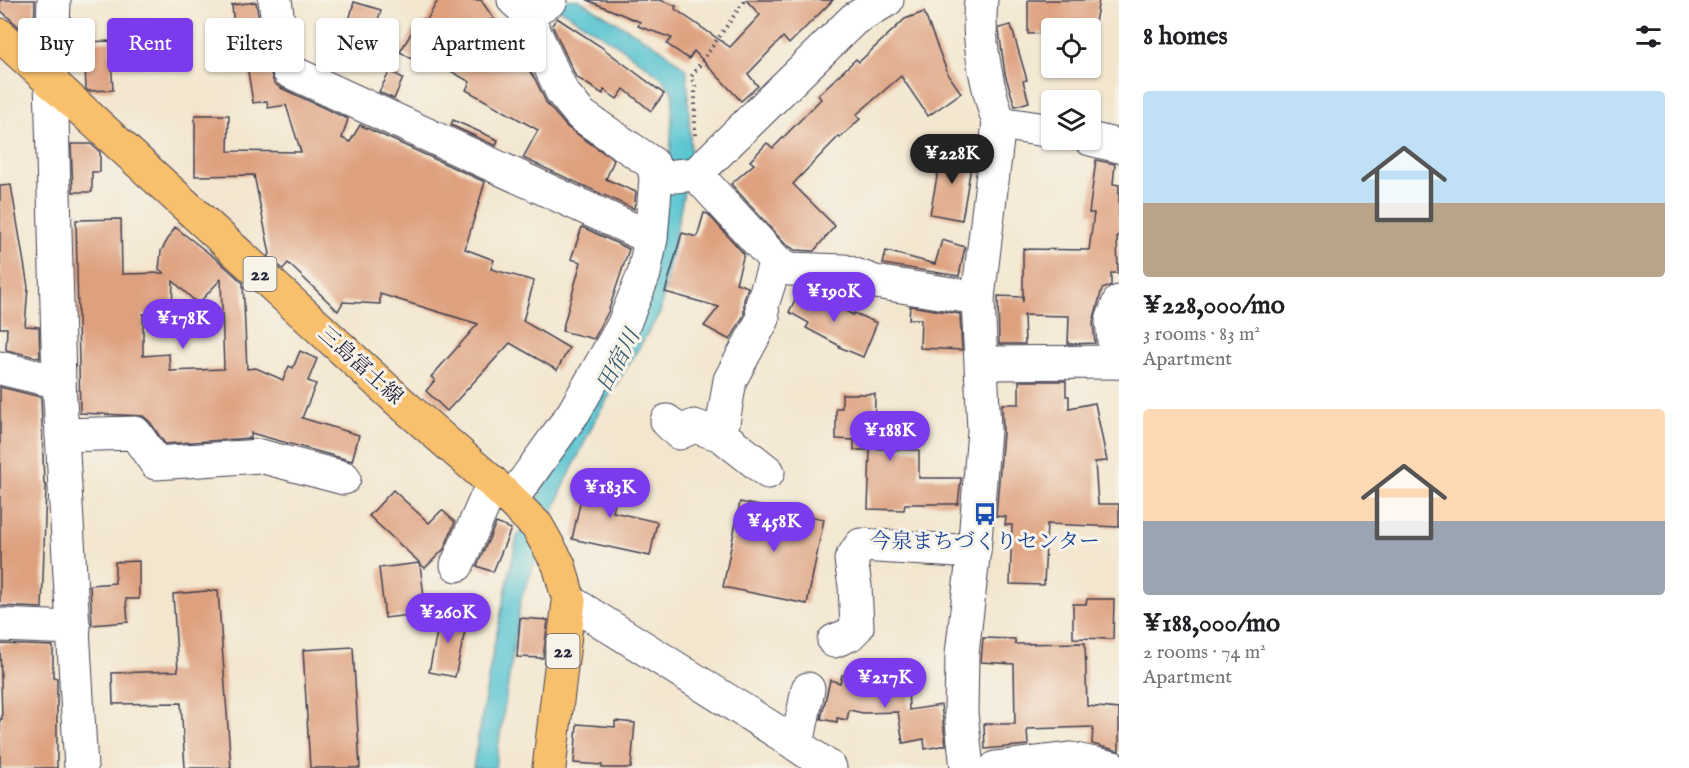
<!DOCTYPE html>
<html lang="en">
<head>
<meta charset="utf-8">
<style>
	:root { --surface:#fff; --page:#f2f2f2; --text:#202124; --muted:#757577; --accent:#7c3aed }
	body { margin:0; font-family:"IM FELL English","Noto Serif JP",serif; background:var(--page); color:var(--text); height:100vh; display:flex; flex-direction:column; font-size:22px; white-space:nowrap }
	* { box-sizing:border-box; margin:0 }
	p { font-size:20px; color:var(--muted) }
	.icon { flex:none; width:33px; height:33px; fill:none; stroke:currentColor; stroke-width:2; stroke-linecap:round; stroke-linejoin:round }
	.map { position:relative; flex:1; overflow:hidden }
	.drawer { display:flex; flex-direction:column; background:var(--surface); width:570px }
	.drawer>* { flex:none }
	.top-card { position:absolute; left:18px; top:18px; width:570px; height:54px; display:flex; gap:12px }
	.tools { position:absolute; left:1041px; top:18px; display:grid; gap:12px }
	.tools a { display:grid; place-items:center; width:60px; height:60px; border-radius:6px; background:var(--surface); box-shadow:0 2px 4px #0004; font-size:30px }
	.price { position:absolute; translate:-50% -51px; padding:0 14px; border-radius:21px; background:var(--accent); color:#fff; font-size:20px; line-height:39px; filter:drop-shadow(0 2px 3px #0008) }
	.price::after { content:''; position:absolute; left:50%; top:36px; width:18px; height:14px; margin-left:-9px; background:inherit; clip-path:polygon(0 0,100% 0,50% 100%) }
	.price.active { background:#222; color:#fff }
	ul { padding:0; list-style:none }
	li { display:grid; align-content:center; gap:12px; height:318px; padding:0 24px }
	li span { display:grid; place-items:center; height:186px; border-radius:6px; color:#555 }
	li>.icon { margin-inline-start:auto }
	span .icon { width:108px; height:108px; fill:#fffc; stroke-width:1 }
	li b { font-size:26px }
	h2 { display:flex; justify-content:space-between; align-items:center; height:72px; padding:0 24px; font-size:26px }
	.tag { padding:0 21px; border-radius:6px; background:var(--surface); box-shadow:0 2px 4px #0004; font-size:21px; line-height:54px }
	.tag.active { background:var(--accent); color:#fff }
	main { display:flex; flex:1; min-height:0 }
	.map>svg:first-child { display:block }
	.water { fill:#58c4d1; stroke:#3d7386; stroke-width:1.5 }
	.building { fill:#dea17f; fill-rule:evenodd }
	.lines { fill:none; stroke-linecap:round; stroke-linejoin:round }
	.minor-casing { stroke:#413f51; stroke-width:35 }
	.major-casing { stroke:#413f51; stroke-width:35 }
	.path { stroke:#413f51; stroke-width:4; stroke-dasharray:1.5 4.5; stroke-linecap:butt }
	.minor { stroke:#fff; stroke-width:33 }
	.major { stroke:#f8bf6c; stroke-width:33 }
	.labels { text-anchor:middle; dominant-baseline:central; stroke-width:6; stroke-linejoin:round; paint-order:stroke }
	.shield { fill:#f7f3e8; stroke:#62616f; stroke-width:1.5 }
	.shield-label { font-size:20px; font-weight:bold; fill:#22223b }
	.street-label { font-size:21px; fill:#22223b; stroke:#f7f3e8 }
	.transit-label { font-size:21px; fill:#164399; stroke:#f7f3e8 }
	.water-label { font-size:22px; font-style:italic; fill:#355b70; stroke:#f7f3e8 }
</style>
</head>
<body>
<main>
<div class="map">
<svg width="1119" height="768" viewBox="0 0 1119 768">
	<rect width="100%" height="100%" fill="#f7f3e8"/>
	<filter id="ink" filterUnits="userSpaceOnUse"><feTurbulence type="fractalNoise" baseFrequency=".0167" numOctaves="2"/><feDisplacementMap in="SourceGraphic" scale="12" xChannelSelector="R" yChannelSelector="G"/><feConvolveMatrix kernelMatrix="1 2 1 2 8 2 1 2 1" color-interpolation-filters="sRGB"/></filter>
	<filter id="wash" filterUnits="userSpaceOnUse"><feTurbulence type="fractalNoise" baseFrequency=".008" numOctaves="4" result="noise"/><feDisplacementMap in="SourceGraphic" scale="24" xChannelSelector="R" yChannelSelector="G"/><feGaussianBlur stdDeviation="1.35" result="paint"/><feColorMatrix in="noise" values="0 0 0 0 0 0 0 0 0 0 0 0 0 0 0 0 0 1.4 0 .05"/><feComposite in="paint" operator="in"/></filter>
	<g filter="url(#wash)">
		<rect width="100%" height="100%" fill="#f3e6cf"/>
		<polygon class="water" points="545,0 579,0 660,48 687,70 691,156 660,313 597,416 561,492 521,599 495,768 473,768 492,656 517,537 582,413 669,180 673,93 661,77 619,46"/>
		<g id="blocks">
			<g class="building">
				<polygon points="0,0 35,0 34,40 0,10"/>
				<polygon points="438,0 481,0 500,28 496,35 509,42 535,79 547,104 567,127 614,160 606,179 636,192 634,209 523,158 538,130 466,90 470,82 430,59 425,67 400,52 413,30 419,34"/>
				<polygon points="587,0 660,0 676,6 675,9 730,47 760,15 746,0 833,0 789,44 783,37 748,74 758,86 741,101 694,51 689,59 667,44 672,38 638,26 640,22"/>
				<polygon points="1028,0 1099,0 1094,28 1052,28 1052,33 1028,34"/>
				<polygon points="256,2 263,48 274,83 281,88 348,119 342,138 350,142 360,125 485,182 465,249 494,260 491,269 534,281 523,321 569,348 557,370 510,343 447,411 426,391 435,380 431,377 478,324 380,294 380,304 343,302 338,311 288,263 283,269 268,256 270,254 254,175 195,176 195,115 229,115 228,151 301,152 286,105 268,108 267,101 253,103 243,40 235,40 232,5"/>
				<polygon points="354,2 381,10 371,44 345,36"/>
				<polygon points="924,12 948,74 961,93 928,116 901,76 856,115 860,119 840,138 839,136 793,184 835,226 814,251 795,250 785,244 731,184 754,164 750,161 767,143 773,148 821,99 818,95 856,59 859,62 905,19"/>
				<polygon points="557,18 600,46 664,94 651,111 624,89 617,99 604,90 603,94 576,77 552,25"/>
				<polygon points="1011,25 1027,80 1023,81 1029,102 1015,106 1005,74 999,30 999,28"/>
				<polygon points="110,41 113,90 88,91 86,89 84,42"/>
				<polygon points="390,71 403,78 394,99 379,92"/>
				<polygon points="453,120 498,140 496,146 451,125"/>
				<polygon points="71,144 91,144 100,152 100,172 92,172 92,192 73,192"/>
				<polygon points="942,150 973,155 962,220 930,214"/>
				<polygon points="1096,160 1115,164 1113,184 1119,185 1119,236 1117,236 1118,273 1111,273 1111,286 1102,289 1093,322 1095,343 1068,344 1069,316 1024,315 1025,344 999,344 998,296 1022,297 1023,302 1023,249 1089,250 1094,213 1089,213"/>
				<polygon points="11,185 28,287 25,326 39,327 40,358 6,350 7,328 0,328 0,186"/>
				<polygon points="704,213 708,214 744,254 736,283 748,287 744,300 744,315 730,340 704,326 719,307 665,292 682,233 697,237"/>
				<path d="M121 219 122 274 164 273 159 269 161 251 175 227 220 262 243 283 247 369 256 368 283 380 289 366 293 368 300 351 317 359 308 381 316 384 302 418 359 435 352 461 251 433V438L165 444 150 422 143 416 80 413 76 220ZM221 279 224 369 170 371 169 354 143 356V314L172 315 173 281 198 304Z"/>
				<polygon points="582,227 629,249 608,312 594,339 562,331 581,262 571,259"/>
				<polygon points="942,240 965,247 959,276 883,264 886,251 935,264"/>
				<polygon points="801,288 853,315 854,313 877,323 863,357 839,347 840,346 806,328 809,323 789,312"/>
				<polygon points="910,306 960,314 962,350 920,348 921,319 909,319"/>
				<polygon points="1019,381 1066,381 1066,396 1069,396 1069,408 1095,403 1107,461 1095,462 1098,504 1119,504 1119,527 1047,524 1044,585 1010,584 1012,525 1005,525 1006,517 996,516 1003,433 1002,404 1019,404"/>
				<polygon points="0,387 41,397 44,484 46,484 46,488 42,608 0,606"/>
				<polygon points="842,394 875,394 874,449 919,450 919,478 961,478 958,504 905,504 904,510 868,509 870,450 854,450 854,440 836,439 836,408 842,408"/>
				<polygon points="587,472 620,479 613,512 657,522 650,556 572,539"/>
				<polygon points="393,490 429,523 442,510 455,522 444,549 425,568 420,564 426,613 385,618 379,568 420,563 369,516"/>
				<polygon points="740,502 824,519 807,604 723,587"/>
				<polygon points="496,523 511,529 493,572 477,566"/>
				<polygon points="139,561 139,599 126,599 128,622 92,625 90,585 115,583 115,562"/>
				<polygon points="218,590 231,768 185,768 181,703 113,704 112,673 178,671 173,594"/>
				<polygon points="1087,599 1114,599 1113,639 1073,638 1073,604 1086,604"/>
				<polygon points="441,612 468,617 455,677 429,672"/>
				<polygon points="520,618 548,620 543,658 517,657"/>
				<polygon points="983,638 1015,639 1015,644 1085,643 1087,706 1119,709 1119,751 1092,744 1093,727 1027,729 1028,745 985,749 984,724 1015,724 1014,664 981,662"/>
				<polygon points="0,644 53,646 53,677 57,678 57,768 0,768 0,719 2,719"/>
				<polygon points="353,647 360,768 310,768 303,650"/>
				<polygon points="842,675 861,679 859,688 908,685 909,710 941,705 946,745 925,749 924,739 903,743 898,712 863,713 849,710 847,720 837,718 837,722 821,719 830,680 840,683"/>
				<polygon points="615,721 635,723 631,768 602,768 602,765 574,763 577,724 615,727"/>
			</g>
		</g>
	</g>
	<g filter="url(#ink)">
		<use href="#blocks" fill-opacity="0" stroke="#413f51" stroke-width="1.5"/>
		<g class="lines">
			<g class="minor-casing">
				<g id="minor">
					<polyline points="54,0 51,79 59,382 81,768"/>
					<polyline points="275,0 281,43 289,71 651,238"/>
					<polyline points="526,14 551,0"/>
					<polyline points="999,123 1052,131"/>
					<polyline points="1090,139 1119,146"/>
					<polyline points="696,174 776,261 789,269 844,271 875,282 978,298"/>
					<polyline points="675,176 696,174 854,19 887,0"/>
					<polyline points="1116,362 1112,321 1119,302"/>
					<polyline points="982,363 1119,362"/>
					<polyline points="0,368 59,382"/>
					<polyline points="667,421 679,433 694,426 721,435"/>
					<polyline points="62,435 135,433 156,463 260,456 344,478"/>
					<polyline points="768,472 721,435 730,380 763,319 762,305 776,261"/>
					<polyline points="511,500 574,412 623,326 644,274 651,238 656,178 653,164 581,115 562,92 526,14 522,7 514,0"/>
					<polyline points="457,565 493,483"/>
					<polyline points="569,601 784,736 830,768"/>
					<polyline points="0,625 74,628"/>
					<polyline points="834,641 849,635 857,627 855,586 851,560 861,545 974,552"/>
					<polyline points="797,745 808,689"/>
					<path d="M967 768 961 713 962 654 975 540 984 431 978 298 999 123C986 84 977 41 981 0"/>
					<polyline points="996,768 1071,759 1113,768"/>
				</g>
			</g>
			<g class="major-casing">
				<polyline id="major" points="0,35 400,402 493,483 537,526 559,565 569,601 549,768"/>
			</g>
			<polyline class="path" points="695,135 695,86 691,77 745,0"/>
			<use href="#minor" class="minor"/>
			<use href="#major" class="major"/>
		</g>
	</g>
	<defs>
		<g id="bus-bare" transform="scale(1.8)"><path d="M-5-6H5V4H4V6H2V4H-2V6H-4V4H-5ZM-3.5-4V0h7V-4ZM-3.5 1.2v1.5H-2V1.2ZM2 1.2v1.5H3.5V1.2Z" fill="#1a4fb4" stroke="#f7f3e8" stroke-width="2.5" paint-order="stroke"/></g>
	</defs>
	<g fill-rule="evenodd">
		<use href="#bus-bare" x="985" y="514"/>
	</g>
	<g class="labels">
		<g class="shield">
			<rect x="243.5" y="257" width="33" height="34" rx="4.5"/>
			<rect x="546.5" y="634" width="33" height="34" rx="4.5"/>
		</g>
		<g class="shield-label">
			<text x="260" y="274">22</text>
			<text x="563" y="651">22</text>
		</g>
		<g class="street-label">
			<text transform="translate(360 366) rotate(42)">三島富士線</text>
		</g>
		<g class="transit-label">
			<text x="985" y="542">今泉まちづくりセンター</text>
		</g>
		<g class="water-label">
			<text transform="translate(619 361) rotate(-62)">田宿川</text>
		</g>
	</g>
</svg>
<div class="tools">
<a><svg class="icon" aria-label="locate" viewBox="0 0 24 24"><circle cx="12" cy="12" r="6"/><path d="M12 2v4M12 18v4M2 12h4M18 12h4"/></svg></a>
<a><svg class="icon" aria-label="layers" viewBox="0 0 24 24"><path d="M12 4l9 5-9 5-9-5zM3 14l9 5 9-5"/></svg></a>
</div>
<b class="price active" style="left:952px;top:185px">¥228K</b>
<b class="price" style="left:834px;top:323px">¥190K</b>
<b class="price" style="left:183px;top:350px">¥178K</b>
<b class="price" style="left:890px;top:462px">¥188K</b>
<b class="price" style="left:610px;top:519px">¥183K</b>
<b class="price" style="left:774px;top:553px">¥458K</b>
<b class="price" style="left:448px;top:644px">¥260K</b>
<b class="price" style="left:885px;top:709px">¥217K</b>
<div class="top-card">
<a class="tag">Buy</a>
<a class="tag active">Rent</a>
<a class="tag">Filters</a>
<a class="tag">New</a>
<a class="tag">Apartment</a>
</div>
</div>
<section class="drawer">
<h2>8 homes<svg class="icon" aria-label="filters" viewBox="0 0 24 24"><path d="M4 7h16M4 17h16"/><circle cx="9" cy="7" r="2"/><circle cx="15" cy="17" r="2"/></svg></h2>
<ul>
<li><span style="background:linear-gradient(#bfe0f5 60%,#b9a48a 0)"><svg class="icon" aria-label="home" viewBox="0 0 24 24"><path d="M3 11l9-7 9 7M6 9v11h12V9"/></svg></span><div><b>¥228,000/mo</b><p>3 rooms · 83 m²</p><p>Apartment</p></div></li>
<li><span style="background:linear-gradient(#ffd9b3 60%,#9aa5b1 0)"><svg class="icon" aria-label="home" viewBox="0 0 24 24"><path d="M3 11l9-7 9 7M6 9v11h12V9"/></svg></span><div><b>¥188,000/mo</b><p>2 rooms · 74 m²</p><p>Apartment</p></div></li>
</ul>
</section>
</main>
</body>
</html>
